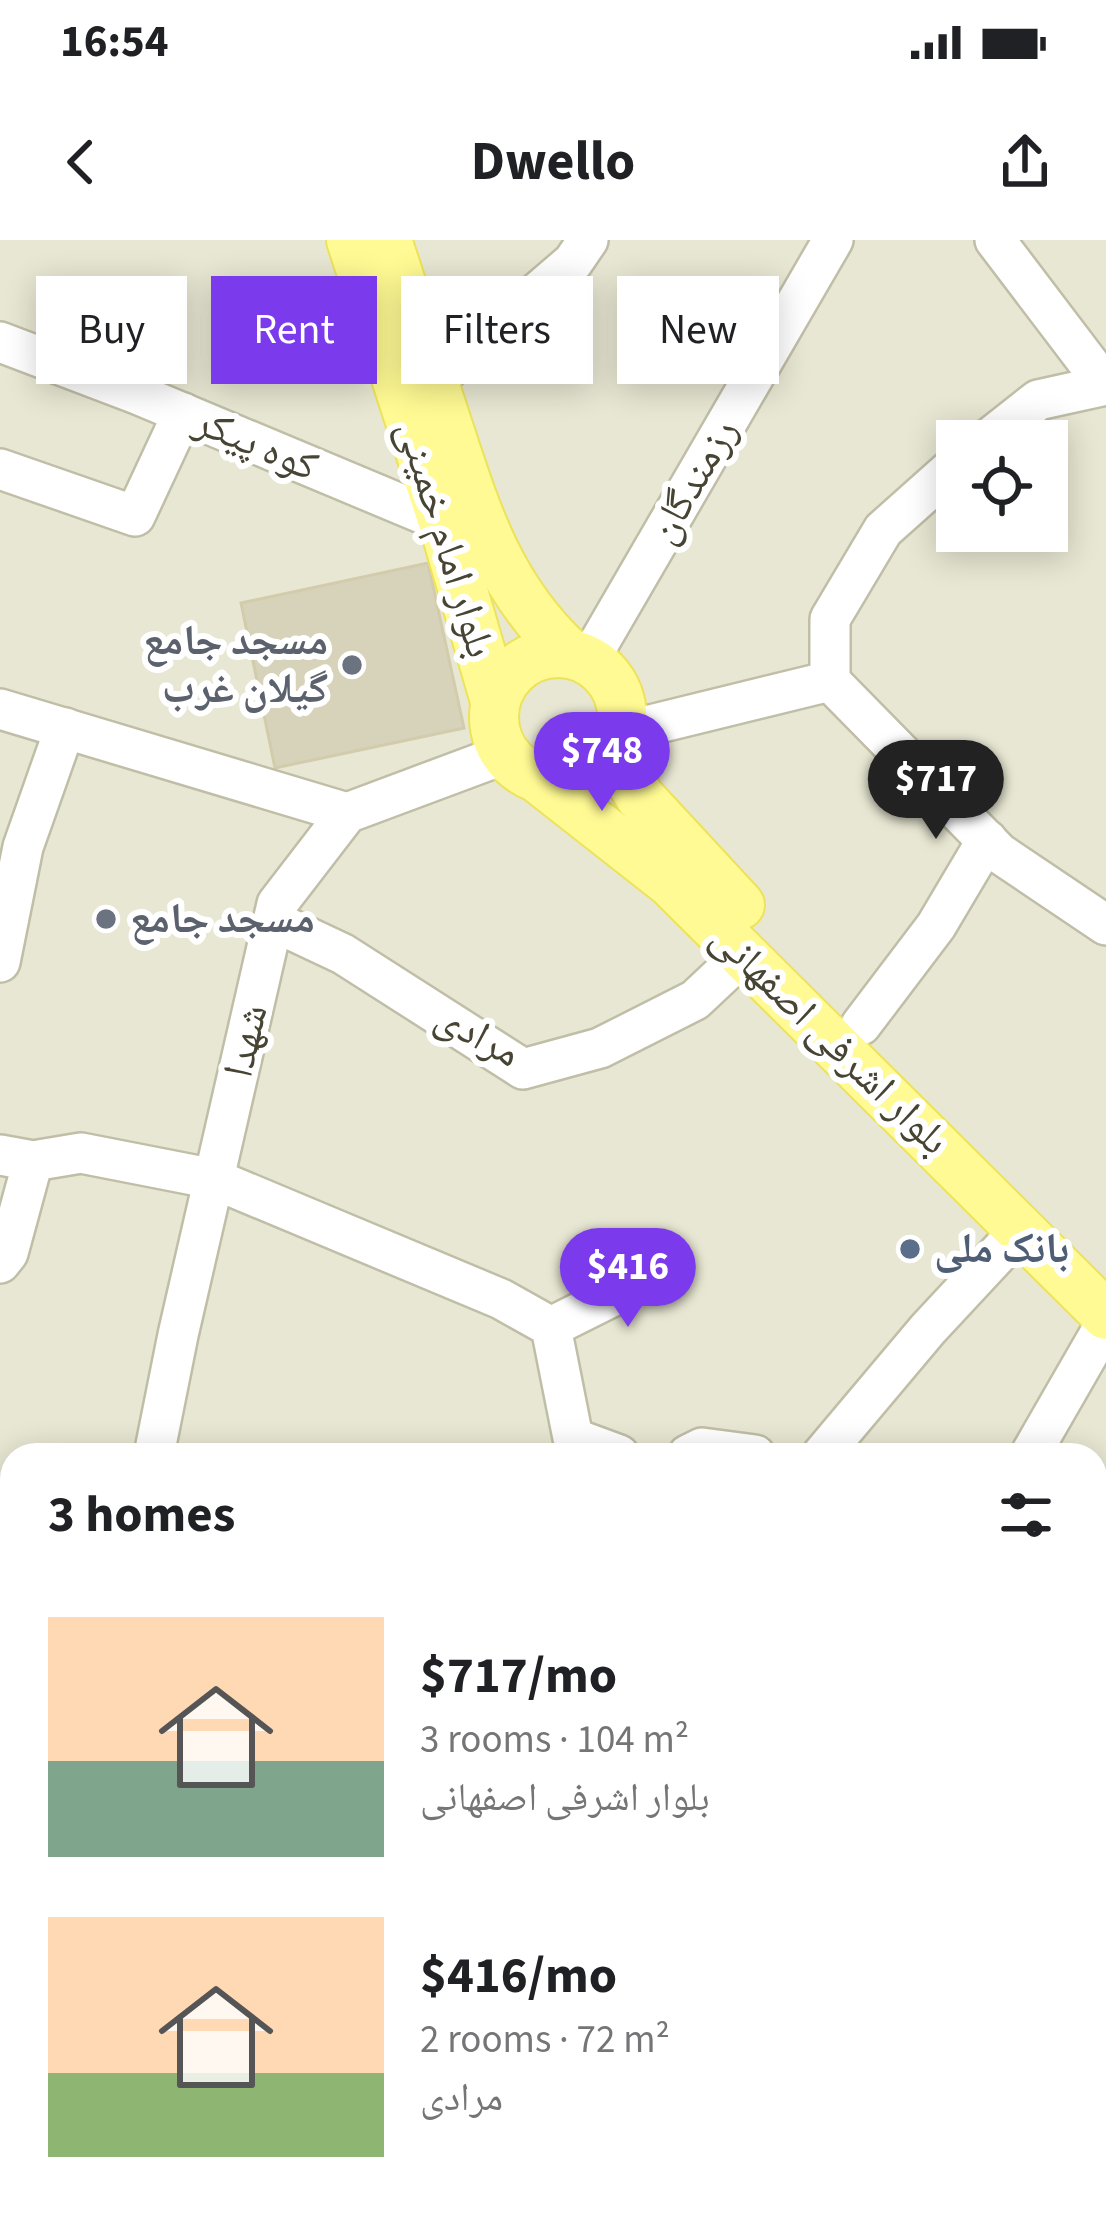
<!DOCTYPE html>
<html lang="en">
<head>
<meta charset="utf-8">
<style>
	:root { --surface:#fff; --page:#f6f6f6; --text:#202124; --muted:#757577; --accent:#7c3aed }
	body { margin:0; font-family:"Source Sans 3","Noto Naskh Arabic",sans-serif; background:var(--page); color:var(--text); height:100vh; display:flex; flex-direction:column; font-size:45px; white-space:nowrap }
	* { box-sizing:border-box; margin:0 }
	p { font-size:39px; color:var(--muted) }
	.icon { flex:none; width:66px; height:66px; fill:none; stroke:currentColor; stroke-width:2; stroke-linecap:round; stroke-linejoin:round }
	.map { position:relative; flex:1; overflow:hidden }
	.sheet { position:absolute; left:0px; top:1203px; width:1107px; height:771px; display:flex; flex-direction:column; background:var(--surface); border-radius:36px 36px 0 0; box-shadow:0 6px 30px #0003 }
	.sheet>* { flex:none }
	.top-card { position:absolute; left:36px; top:36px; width:1035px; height:108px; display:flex; gap:24px }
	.fabs { position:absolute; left:936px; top:180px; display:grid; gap:24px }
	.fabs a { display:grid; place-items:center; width:132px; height:132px; border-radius:0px; background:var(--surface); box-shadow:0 6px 30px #0003; font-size:60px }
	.price { position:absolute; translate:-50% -102px; padding:0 27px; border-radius:42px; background:var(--accent); color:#fff; font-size:39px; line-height:78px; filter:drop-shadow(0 3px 6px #0008) }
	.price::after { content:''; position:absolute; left:50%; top:72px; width:36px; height:27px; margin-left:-18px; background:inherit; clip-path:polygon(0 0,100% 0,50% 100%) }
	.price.current { background:#222; color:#fff }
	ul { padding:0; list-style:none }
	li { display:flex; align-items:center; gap:36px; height:300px; padding:0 48px }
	li span { display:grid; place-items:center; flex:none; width:336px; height:240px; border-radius:0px; color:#555 }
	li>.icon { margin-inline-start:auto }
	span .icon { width:144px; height:144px; fill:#fffc; stroke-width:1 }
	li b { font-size:51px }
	h2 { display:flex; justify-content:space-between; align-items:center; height:144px; padding:0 48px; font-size:51px }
	.pill { padding:0 42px; border-radius:0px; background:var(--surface); box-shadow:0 6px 30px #0003; font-size:42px; line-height:108px }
	.pill.current { background:var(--accent); color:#fff }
	.status { display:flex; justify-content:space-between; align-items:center; height:84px; padding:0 60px; background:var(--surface); direction:ltr }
	.status svg { height:33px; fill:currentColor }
	header { display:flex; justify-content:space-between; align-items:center; height:156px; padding:0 48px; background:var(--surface); font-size:54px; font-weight:700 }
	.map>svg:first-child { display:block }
	.residential { fill:#e8e7d3; fill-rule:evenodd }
	.building { fill:#d7d2ba; stroke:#d2ccac; stroke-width:3 }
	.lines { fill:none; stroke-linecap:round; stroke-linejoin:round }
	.minor-casing { stroke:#c0bea7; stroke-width:44 }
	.major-casing { stroke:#ede35a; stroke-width:52 }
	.minor { stroke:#fff; stroke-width:39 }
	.major { stroke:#fffa93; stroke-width:48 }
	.worship-dot { fill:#6b7280; stroke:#fff; stroke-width:4.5 }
	.service-dot { fill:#5c6f8a; stroke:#fff; stroke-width:4.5 }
	.labels { text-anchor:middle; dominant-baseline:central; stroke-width:12; stroke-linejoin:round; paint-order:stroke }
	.street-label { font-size:42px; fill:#474434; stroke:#fff }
	.worship-label { font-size:42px; font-weight:bold; fill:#5b616d; stroke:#fff; text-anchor:end }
	.service-label { font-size:42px; font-weight:bold; fill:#4e5e75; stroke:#fff; text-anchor:start }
</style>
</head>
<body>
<div class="status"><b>16:54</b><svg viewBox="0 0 49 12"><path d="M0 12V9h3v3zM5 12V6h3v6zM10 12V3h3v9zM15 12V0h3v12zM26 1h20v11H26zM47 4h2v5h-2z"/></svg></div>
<header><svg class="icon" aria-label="back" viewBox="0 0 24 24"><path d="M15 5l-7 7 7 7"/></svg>Dwello<svg class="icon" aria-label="share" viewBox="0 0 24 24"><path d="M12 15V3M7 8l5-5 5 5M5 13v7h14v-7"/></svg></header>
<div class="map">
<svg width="1106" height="1973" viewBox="0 0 1106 1973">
	<rect width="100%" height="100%" fill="#f4f3e5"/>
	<path class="residential" d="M0 0H1106V1973H0ZM957 201H1047V291H957ZM12 1215H1095V1962H12Z"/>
	<polygon class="building" points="428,323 464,488 275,528 241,363"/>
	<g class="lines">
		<g class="minor-casing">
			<g id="minor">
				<polyline points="995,0 1105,145"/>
				<polyline points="0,102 137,154 443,282"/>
				<polyline points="433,142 573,22 588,0"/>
				<polyline points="986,201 1038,160 1106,145"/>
				<polyline points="957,224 883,290 830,379 830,441 999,613 1106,685"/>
				<polyline points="0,229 135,276 183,173"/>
				<polyline points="589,420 833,0"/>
				<polyline points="0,469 347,573"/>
				<polyline points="622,492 830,441"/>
				<polyline points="273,681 343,714 523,829 600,808 695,760 744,714"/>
				<polyline points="0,722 23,607 65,488"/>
				<polyline points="861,785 936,686 987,600"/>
				<polyline points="0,915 33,921 81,913 214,939 501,1059 551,1087 573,1198 619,1215"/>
				<polyline points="0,1023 8,1013 33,921"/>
				<polyline points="551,1087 611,1057 634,1017"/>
				<polyline points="154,1215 178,1095 277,664 347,573 505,514"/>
				<polyline points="688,1215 702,1208 755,1215"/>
				<polyline points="822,1215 928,1089 1022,988"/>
				<polyline points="1030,1215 1106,1083"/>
				<polyline points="0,1292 12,1293"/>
				<polyline points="1095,1356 1106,1401"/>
				<polyline points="0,1388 12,1389"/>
				<polyline points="1095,1698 1106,1696"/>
				<polyline points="0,1701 12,1701"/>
				<polyline points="0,1890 12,1892"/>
				<polyline points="453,1962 469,1973"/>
				<polyline points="108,1973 111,1962"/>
				<polyline points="786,1973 788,1962"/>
			</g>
		</g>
		<g class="major-casing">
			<g id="major">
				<polyline points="351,0 443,282 495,461"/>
				<path d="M387 0C406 59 426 118 445 177 475 268 497 346 569 413"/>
				<circle cx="558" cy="477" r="64"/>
				<polyline points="613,513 640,557 740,665"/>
				<polyline points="540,540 670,642 1106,1075"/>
				<polyline points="1095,1854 1106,1809"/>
				<polyline points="1099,1973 1106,1942"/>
			</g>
		</g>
		<use href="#minor" class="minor"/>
		<use href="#major" class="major"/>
	</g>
	<g class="worship-dot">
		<circle cx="352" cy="425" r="12"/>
		<circle cx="106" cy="679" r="12"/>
	</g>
	<circle class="service-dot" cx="910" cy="1009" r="12"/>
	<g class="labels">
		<g class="street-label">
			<text transform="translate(256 204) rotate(23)">کوه پیکر</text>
			<text transform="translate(693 241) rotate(-60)">رزمندگان</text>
			<text transform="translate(446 299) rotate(73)">بلوار امام خمینی</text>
			<text transform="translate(478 795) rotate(29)">مرادی</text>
			<text transform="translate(830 799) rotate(44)">بلوار اشرفی اصفهانی</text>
			<text transform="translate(246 801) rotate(-77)">شهدا</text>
		</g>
		<g class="worship-label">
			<text x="328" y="401">مسجد جامع<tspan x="328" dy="48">گیلان غرب</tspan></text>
			<text x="130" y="679" text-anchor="start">مسجد جامع</text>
		</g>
		<g class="service-label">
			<text x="934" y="1009">بانک ملی</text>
		</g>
	</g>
</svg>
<div class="fabs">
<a><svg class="icon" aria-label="locate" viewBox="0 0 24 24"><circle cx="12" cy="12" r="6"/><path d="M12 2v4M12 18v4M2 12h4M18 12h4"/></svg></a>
</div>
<b class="price" style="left:602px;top:574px">$748</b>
<b class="price current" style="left:936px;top:602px">$717</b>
<b class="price" style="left:628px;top:1090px">$416</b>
<div class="top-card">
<a class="pill">Buy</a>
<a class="pill current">Rent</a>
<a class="pill">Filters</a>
<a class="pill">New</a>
</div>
<section class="sheet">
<h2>3 homes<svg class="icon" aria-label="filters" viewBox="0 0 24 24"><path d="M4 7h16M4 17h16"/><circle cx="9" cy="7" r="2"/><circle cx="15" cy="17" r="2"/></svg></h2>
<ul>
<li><span style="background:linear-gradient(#ffd9b3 60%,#7fa58c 0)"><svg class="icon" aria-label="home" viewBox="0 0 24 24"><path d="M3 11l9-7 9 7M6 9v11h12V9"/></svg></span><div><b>$717/mo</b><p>3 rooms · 104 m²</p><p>بلوار اشرفی اصفهانی</p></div></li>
<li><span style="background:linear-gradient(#ffd9b3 65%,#8fb573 0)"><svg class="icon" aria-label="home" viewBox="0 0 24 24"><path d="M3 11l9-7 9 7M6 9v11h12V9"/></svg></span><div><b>$416/mo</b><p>2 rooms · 72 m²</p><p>مرادی</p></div></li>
</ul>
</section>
</div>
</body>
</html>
